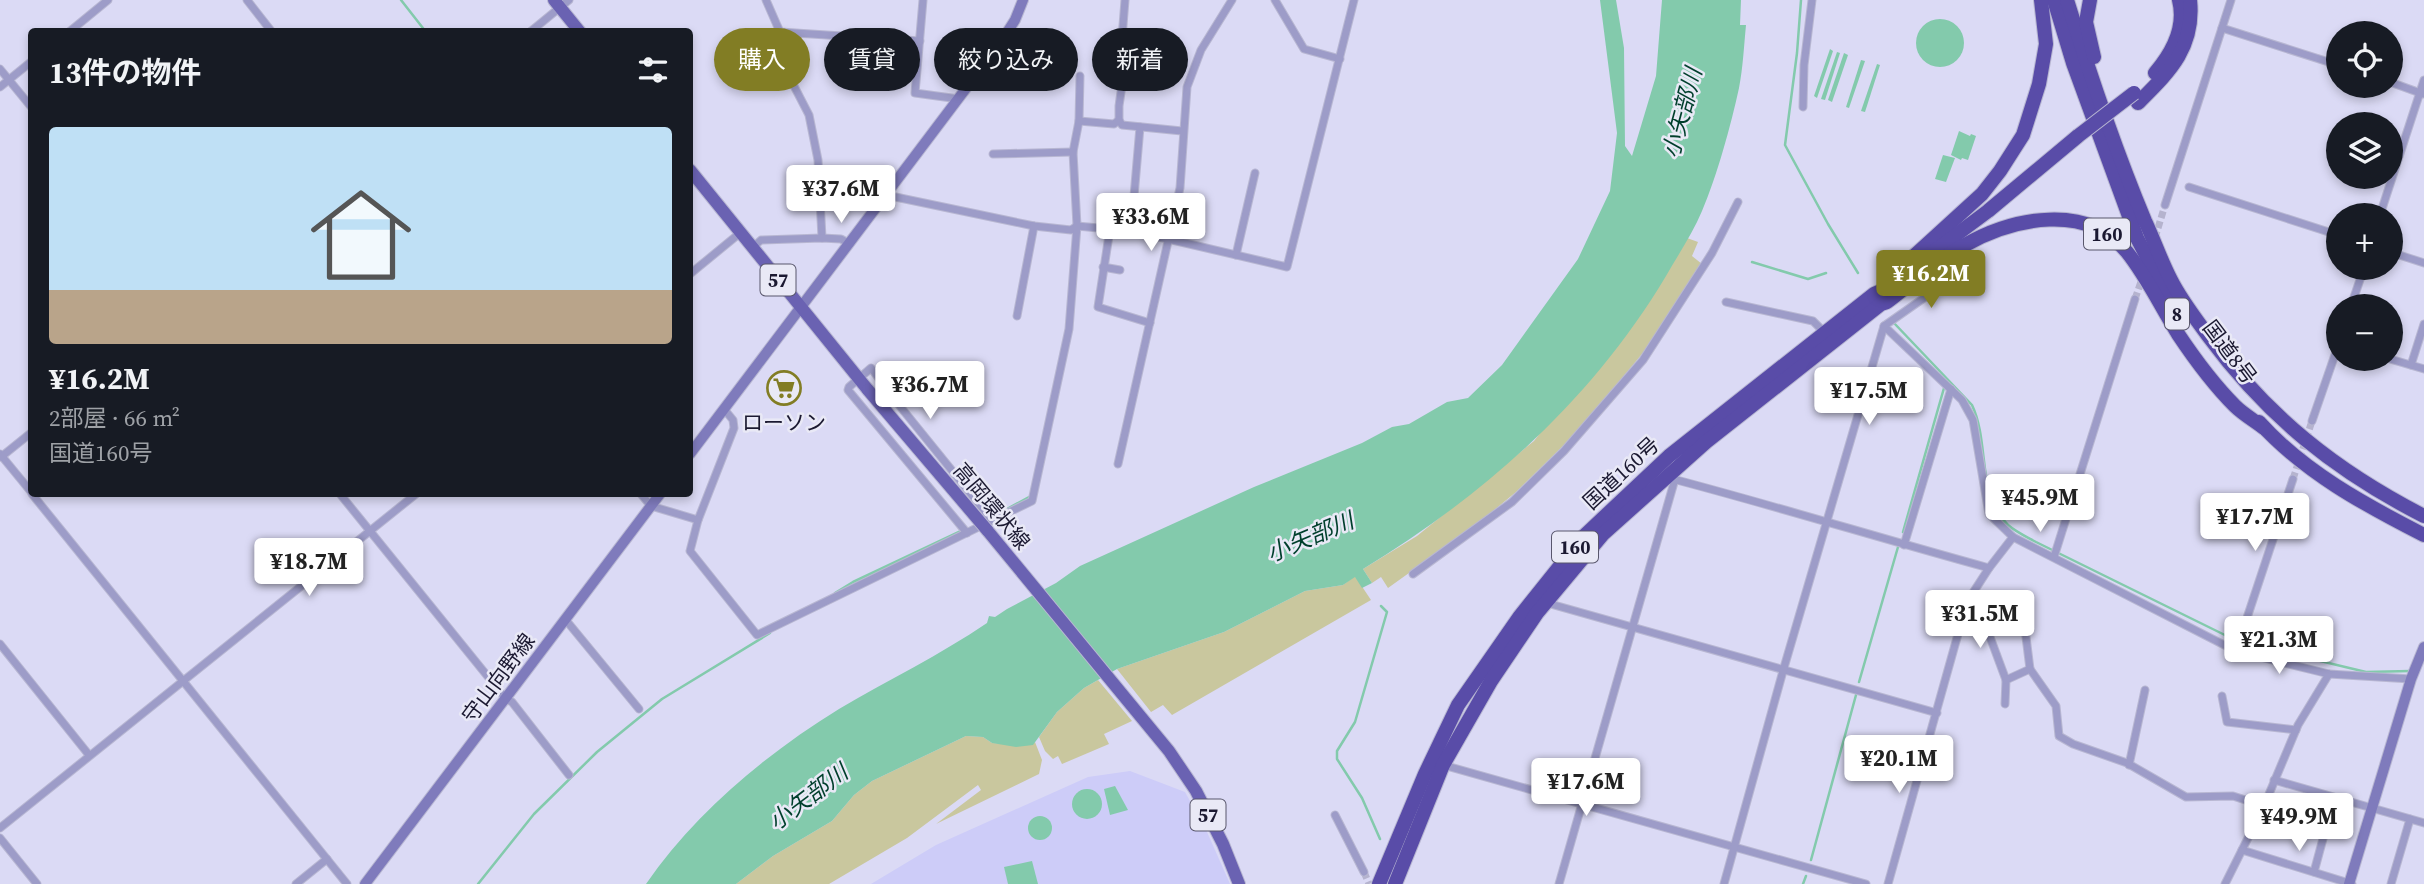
<!DOCTYPE html>
<html lang="ja">
<head>
<meta charset="utf-8">
<style>
	:root { --surface:#171b24; --page:#242831; --text:#f1f3f6; --muted:#9ea1a6; --accent:#827d24 }
	body { margin:0; font-family:"Source Serif 4","Noto Sans JP",serif; background:var(--page); color:var(--text); height:100vh; display:flex; flex-direction:column; font-size:26px; white-space:nowrap }
	* { box-sizing:border-box; margin:0 }
	p { font-size:23px; color:var(--muted) }
	.icon { flex:none; width:38px; height:38px; fill:none; stroke:currentColor; stroke-width:2; stroke-linecap:round; stroke-linejoin:round }
	.map { position:relative; flex:1; overflow:hidden }
	.panel { position:absolute; left:28px; top:28px; width:665px; height:469px; display:flex; flex-direction:column; background:var(--surface); border-radius:7px; box-shadow:0 4px 10px #0003 }
	.panel>* { flex:none }
	.hud { position:absolute; left:714px; top:28px; width:665px; height:63px; display:flex; gap:14px }
	.controls { position:absolute; left:2326px; top:21px; display:grid; gap:14px }
	.controls a { display:grid; place-items:center; width:77px; height:77px; border-radius:50%; background:var(--surface); box-shadow:0 4px 10px #0003; font-size:35px }
	.price { position:absolute; translate:-50% -60px; padding:0 16px; border-radius:7px; background:#fff; color:#222; font-size:23px; line-height:46px; filter:drop-shadow(0 2px 4px #0008) }
	.price::after { content:''; position:absolute; left:50%; top:42px; width:21px; height:16px; margin-left:-10px; background:inherit; clip-path:polygon(0 0,100% 0,50% 100%) }
	.price.current { background:var(--accent); color:#fff }
	ul { padding:0; list-style:none }
	li { display:grid; align-content:center; gap:14px; height:371px; padding:0 21px }
	li span { display:grid; place-items:center; height:217px; border-radius:7px; color:#555 }
	li>.icon { margin-inline-start:auto }
	span .icon { width:126px; height:126px; fill:#fffc; stroke-width:1 }
	li b { font-size:30px }
	h2 { display:flex; justify-content:space-between; align-items:center; height:84px; padding:0 21px; font-size:30px }
	.tag { padding:0 24px; border-radius:32px; background:var(--surface); box-shadow:0 4px 10px #0003; font-size:24px; line-height:63px }
	.tag.current { background:var(--accent); color:#fff }
	.map>svg:first-child { display:block }
	.built { fill:#cdccf8 }
	.green { fill:#c9c79e }
	.water { fill:#83caac }
	.lines { fill:none; stroke-linecap:round; stroke-linejoin:round }
	.stream { stroke:#83caac; stroke-width:2.5 }
	.street-tunnel { stroke:#b5b3ce; stroke-width:7; stroke-dasharray:7 3.5; stroke-linecap:butt }
	.street-casing { stroke:#b8b7d2; stroke-width:9 }
	.secondary-casing { stroke:#b8b7d2; stroke-width:12 }
	.primary-casing { stroke:#b8b7d2; stroke-width:14 }
	.highway-casing { stroke:#b8b7d2; stroke-width:16 }
	.street { stroke:#9d9cc8; stroke-width:7 }
	.secondary { stroke:#7f7bbc; stroke-width:10 }
	.primary { stroke:#6a62b2; stroke-width:12 }
	.highway { stroke:#594ca8; stroke-width:14 }
	.primary-bridge-casing { stroke:#b8b7d2; stroke-width:14; stroke-linecap:butt }
	.highway-bridge-casing { stroke:#b8b7d2; stroke-width:16; stroke-linecap:butt }
	.primary-bridge { stroke:#6a62b2; stroke-width:12 }
	.highway-bridge { stroke:#594ca8; stroke-width:14 }
	.labels { text-anchor:middle; dominant-baseline:central; stroke-width:5; stroke-linejoin:round; paint-order:stroke }
	.shield { fill:#e9e9f6; stroke:#59576c; stroke-width:2 }
	.shield-label { font-size:19px; font-weight:bold; fill:#1b1931 }
	.street-label { font-size:21px; fill:#1b1931; stroke:#e9e9f6 }
	.poi-label { font-size:21px; fill:#1b1931; stroke:#e9e9f6 }
	.water-label { font-size:23px; font-style:italic; fill:#003f2c; stroke:#e9e9f6 }
</style>
</head>
<body>
<div class="map">
<svg width="2424" height="884" viewBox="0 0 2424 884">
	<rect width="100%" height="100%" fill="#dbdaf5"/>
	<polygon class="built" points="1130,771 1185,792 1207,832 1230,884 871,884 936,845 1088,777"/>
	<g class="green">
		<polygon points="1687,238 1698,242 1692,256 1702,264 1651,343 1580,429 1516,492 1476,525 1388,588 1381,577 1372,583 1363,569 1417,536 1534,441 1682,248"/>
		<polygon points="1355,576 1371,600 1172,715 1163,705 1151,712 1117,669 1224,632 1305,591 1343,585"/>
		<polygon points="1098,680 1132,721 1104,734 1109,744 1062,764 1058,756 1053,759 1045,751 1039,737 1057,712 1084,688"/>
		<polygon points="966,736 983,737 992,743 1032,745 1035,742 1042,760 1039,774 936,824 981,790 978,785 907,838 829,884 736,884 773,856 832,821 854,795 872,781"/>
	</g>
	<g class="water">
		<path d="M1600 0H1616L1624 48 1625 146 1632 156 1656 76 1662 0H1741L1740 25H1746C1744 45 1743 68 1739 88 1731 125 1717 176 1702 211 1693 233 1678 255 1666 276 1592 400 1486 494 1363 569L1372 583 1362 588 1355 577 1343 585 1305 591 1224 632 1117 669 1084 688 1057 712 1033 745 1016 747 992 743 983 737 966 736 872 781 854 795 832 821 773 856 736 884H646C695 813 766 754 839 709 888 680 940 655 987 623L989 616 995 617 1007 609 1056 583 1080 566 1254 487 1362 443 1392 427 1409 424 1447 402 1468 398 1502 365 1578 259 1610 191 1617 133Z"/>
		<circle cx="1940" cy="43" r="24"/>
		<polygon points="1830,49 1833,51 1817,98 1814,96"/>
		<polygon points="1837,52 1840,53 1825,100 1821,99"/>
		<polygon points="1844,53 1848,55 1832,102 1828,100"/>
		<polygon points="1861,60 1865,61 1849,108 1846,107"/>
		<polygon points="1877,64 1880,65 1865,112 1861,111"/>
		<polygon points="1959,131 1970,136 1971,134 1976,136 1968,160 1962,158 1961,160 1951,155"/>
		<polygon points="1943,155 1955,158 1946,182 1935,179"/>
		<polygon points="1115,786 1128,810 1110,815 1104,789"/>
		<circle cx="1087" cy="804" r="15"/>
		<circle cx="1040" cy="828" r="12"/>
		<polygon points="1032,861 1038,884 1008,884 1004,867"/>
	</g>
	<g class="lines">
		<g class="stream">
			<polyline points="401,0 426,32"/>
			<polyline points="1801,0 1797,53 1785,145 1828,224 1858,273"/>
			<polyline points="1752,262 1808,279 1826,273"/>
			<path d="M1894 323 1972 405C1990 443 1976 494 2008 525 2016 532 2027 537 2036 542L2237 641 2366 672 2410 671"/>
			<polyline points="996,515 1029,497"/>
			<polyline points="1903,532 1944,388"/>
			<polyline points="835,593 853,582 961,531"/>
			<polyline points="1859,682 1898,547"/>
			<polyline points="1380,839 1362,798 1337,759 1337,751 1355,722 1387,612 1381,606"/>
			<polyline points="1811,860 1856,695"/>
			<polyline points="478,884 534,814 597,752 662,699 770,633"/>
			<polyline points="1803,884 1806,876"/>
		</g>
		<g class="street-tunnel">
			<polyline points="2155,238 2165,205"/>
			<polyline points="2135,299 2143,276"/>
			<polyline points="2293,479 2312,421"/>
			<polyline points="1364,872 1369,884"/>
		</g>
		<g class="street-casing">
			<g id="street">
				<polyline points="247,0 272,32"/>
				<polyline points="766,0 780,32 794,86 809,115 818,160 822,238"/>
				<polyline points="923,0 915,93 959,99"/>
				<polyline points="1125,0 1122,38 1124,71 1119,106 1119,120 1122,125 1182,131"/>
				<polyline points="1275,0 1304,49 1340,59"/>
				<polyline points="2222,28 2338,65"/>
				<polyline points="69,32 108,0"/>
				<polyline points="530,32 569,0"/>
				<polyline points="780,32 920,41"/>
				<polyline points="0,69 32,108"/>
				<polyline points="2390,82 2423,94"/>
				<polyline points="0,87 32,61"/>
				<polyline points="1803,107 1804,65 1812,0"/>
				<polyline points="1079,121 1114,124 1119,120"/>
				<polyline points="993,154 1073,152"/>
				<polyline points="2189,187 2338,235"/>
				<polyline points="886,195 1034,226 1071,230 1077,226 1131,231 1168,239 1287,267 1354,0"/>
				<polyline points="2165,205 2231,0"/>
				<polyline points="2380,215 2424,80"/>
				<polyline points="1110,229 1098,307 1150,323"/>
				<polyline points="1131,231 1140,127"/>
				<polyline points="752,248 761,240 822,238 841,239 850,244"/>
				<polyline points="2390,252 2424,263"/>
				<polyline points="1236,255 1255,173"/>
				<polyline points="1103,267 1120,270"/>
				<polyline points="690,274 740,233"/>
				<polyline points="1726,302 1813,321 1825,333"/>
				<polyline points="2351,306 2364,268"/>
				<polyline points="1017,316 1034,226"/>
				<polyline points="1884,326 1962,400 1973,420 1989,514 2013,537 2236,651 2329,674 2411,679"/>
				<polyline points="2390,359 2424,369"/>
				<polyline points="2411,365 2424,324"/>
				<polyline points="724,409 733,420 734,428 698,520 690,551 757,635 1032,501 1069,329 1077,226 1073,152 1079,121 1080,76"/>
				<polyline points="2312,421 2338,346"/>
				<polyline points="0,454 32,493"/>
				<polyline points="1,457 32,432"/>
				<polyline points="1118,464 1180,188 1187,87 1201,50 1232,0"/>
				<path d="M1673 479C1779 507 1883 539 1989 568"/>
				<polyline points="32,494 347,884"/>
				<polyline points="340,494 506,699 512,702 569,775"/>
				<polyline points="641,494 651,506 698,520"/>
				<polyline points="967,533 848,390 849,387 871,368 903,410 992,520"/>
				<polyline points="1904,545 1951,389"/>
				<polyline points="2054,557 2135,299"/>
				<polyline points="1413,574 1512,502 1564,451 1643,360 1712,253 1738,202"/>
				<polyline points="1974,594 2006,680 2005,704"/>
				<polyline points="2021,597 2030,669"/>
				<polyline points="1547,603 1937,713"/>
				<polyline points="565,619 639,709"/>
				<polyline points="0,644 89,755"/>
				<polyline points="2236,651 2293,479"/>
				<polyline points="2006,680 2030,669 2056,706 2059,736 2073,744 2127,763 2186,797 2233,796 2264,806"/>
				<polyline points="2222,696 2227,722 2296,730"/>
				<polyline points="1443,765 1866,884"/>
				<polyline points="2129,765 2145,690"/>
				<polyline points="2274,780 2424,823"/>
				<polyline points="1335,815 1364,872"/>
				<polyline points="0,828 416,494"/>
				<polyline points="0,838 37,884"/>
				<polyline points="2242,850 2352,884"/>
				<polyline points="2314,872 2334,798"/>
				<polyline points="296,884 327,859"/>
				<polyline points="1559,884 1675,479"/>
				<polyline points="1724,884 1783,671 1884,326 1961,272"/>
				<polyline points="1888,884 1967,602 1989,568 2013,537"/>
				<polyline points="2225,884 2264,806 2298,725 2329,674"/>
				<polyline points="2391,884 2410,819"/>
			</g>
		</g>
		<g class="secondary-casing">
			<g id="secondary">
				<polyline points="690,454 1001,42 1015,20 1023,0"/>
				<polyline points="365,884 660,494"/>
				<polyline points="2349,884 2411,679 2424,647"/>
			</g>
		</g>
		<g class="primary-casing">
			<g id="primary">
				<polyline points="554,0 580,32"/>
				<polyline points="690,170 868,390"/>
				<polyline points="987,530 1169,751 1196,791 1223,844 1239,884"/>
			</g>
		</g>
		<g class="highway-casing">
			<g id="highway">
				<polyline points="2054,0 2073,63 2137,238 2177,314"/>
				<path d="M2067 0C2090 75 2115 149 2145 221 2154 240 2161 261 2171 280 2181 300 2196 319 2209 337 2268 417 2336 471 2424 516"/>
				<polyline points="2090,0 2086,22 2094,57"/>
				<path d="M2155 73C2172 53 2186 27 2179 0"/>
				<path d="M2138 103C2169 72 2195 48 2190 0"/>
				<polyline points="1913,257 1982,194 2000,171 2023,135 2039,84 2046,44 2041,0"/>
				<path d="M2259 422C2304 472 2365 505 2424 535"/>
				<polyline points="1379,884 1425,774 1458,705 1520,616 1584,536 1669,456 1874,294 1881,291 1988,211 2078,136"/>
				<path d="M1395 884 1443 765 1491 681 1537 613 1603 534 1706 442 1881 304 1887 302C1912 283 1937 260 1965 245 2013 218 2087 202 2127 252 2147 277 2161 307 2178 334 2194 358 2214 385 2235 406 2243 414 2255 421 2264 428"/>
			</g>
		</g>
		<use href="#street" class="street"/>
		<use href="#secondary" class="secondary"/>
		<use href="#primary" class="primary"/>
		<use href="#highway" class="highway"/>
		<g class="primary-bridge-casing">
			<polyline id="primary-bridge" points="868,390 987,530"/>
		</g>
		<g class="highway-bridge-casing">
			<polyline id="highway-bridge" points="2078,136 2134,93"/>
		</g>
		<use href="#primary-bridge" class="primary-bridge"/>
		<use href="#highway-bridge" class="highway-bridge"/>
	</g>
	<defs>
		<g id="supermarket-ring" transform="scale(1.75)"><circle r="9.5" fill="#e9e9f6" stroke="#827d24" stroke-width="1.5"/><path d="M-6-5.5h2.5l.6 2H6L4.5 2H-2.5L-4.4-4H-6ZM-1.5 3.2a1.3 1.3 0 1 0 .1 0ZM3 3.2a1.3 1.3 0 1 0 .1 0Z" fill="#827d24"/></g>
	</defs>
	<g fill-rule="evenodd">
		<use href="#supermarket-ring" x="784" y="388"/>
	</g>
	<g class="labels">
		<g class="shield">
			<rect x="2084" y="218.5" width="46" height="31" rx="5"/>
			<rect x="760.5" y="264.5" width="35" height="31" rx="5"/>
			<rect x="2165" y="298.5" width="24" height="31" rx="5"/>
			<rect x="1552" y="531.5" width="46" height="31" rx="5"/>
			<rect x="1190.5" y="799.5" width="35" height="31" rx="5"/>
		</g>
		<g class="shield-label">
			<text x="2107" y="234">160</text>
			<text x="778" y="280">57</text>
			<text x="2177" y="314">8</text>
			<text x="1575" y="547">160</text>
			<text x="1208" y="815">57</text>
		</g>
		<g class="street-label">
			<text transform="translate(2230 352) rotate(53)">国道8号</text>
			<text transform="translate(1621 473) rotate(-43)">国道160号</text>
			<text transform="translate(992 506) rotate(50)">高岡環状線</text>
			<text transform="translate(498 678) rotate(-53)">守山向野線</text>
		</g>
		<g class="poi-label">
			<text x="784" y="422">ローソン</text>
		</g>
		<g class="water-label">
			<text transform="translate(1682 113) rotate(-75)">小矢部川</text>
			<text transform="translate(1310 537) rotate(-23)">小矢部川</text>
			<text transform="translate(808 797) rotate(-37)">小矢部川</text>
		</g>
	</g>
</svg>
<div class="controls">
<a><svg class="icon" aria-label="locate" viewBox="0 0 24 24"><circle cx="12" cy="12" r="6"/><path d="M12 2v4M12 18v4M2 12h4M18 12h4"/></svg></a>
<a><svg class="icon" aria-label="layers" viewBox="0 0 24 24"><path d="M12 4l9 5-9 5-9-5zM3 14l9 5 9-5"/></svg></a>
<a>+</a>
<a>−</a>
</div>
<b class="price" style="left:841px;top:225px">¥37.6M</b>
<b class="price" style="left:1151px;top:253px">¥33.6M</b>
<b class="price current" style="left:1931px;top:310px">¥16.2M</b>
<b class="price" style="left:930px;top:421px">¥36.7M</b>
<b class="price" style="left:1869px;top:427px">¥17.5M</b>
<b class="price" style="left:2040px;top:534px">¥45.9M</b>
<b class="price" style="left:2255px;top:553px">¥17.7M</b>
<b class="price" style="left:309px;top:598px">¥18.7M</b>
<b class="price" style="left:1980px;top:650px">¥31.5M</b>
<b class="price" style="left:2279px;top:676px">¥21.3M</b>
<b class="price" style="left:1899px;top:795px">¥20.1M</b>
<b class="price" style="left:1586px;top:818px">¥17.6M</b>
<b class="price" style="left:2299px;top:853px">¥49.9M</b>
<div class="hud">
<a class="tag current">購入</a>
<a class="tag">賃貸</a>
<a class="tag">絞り込み</a>
<a class="tag">新着</a>
</div>
<section class="panel">
<h2>13件の物件<svg class="icon" aria-label="filters" viewBox="0 0 24 24"><path d="M4 7h16M4 17h16"/><circle cx="9" cy="7" r="2"/><circle cx="15" cy="17" r="2"/></svg></h2>
<ul>
<li><span style="background:linear-gradient(#bfe0f5 75%,#b9a48a 0)"><svg class="icon" aria-label="home" viewBox="0 0 24 24"><path d="M3 11l9-7 9 7M6 9v11h12V9"/></svg></span><div><b>¥16.2M</b><p>2部屋 · 66 m²</p><p>国道160号</p></div></li>
</ul>
</section>
</div>
</body>
</html>
